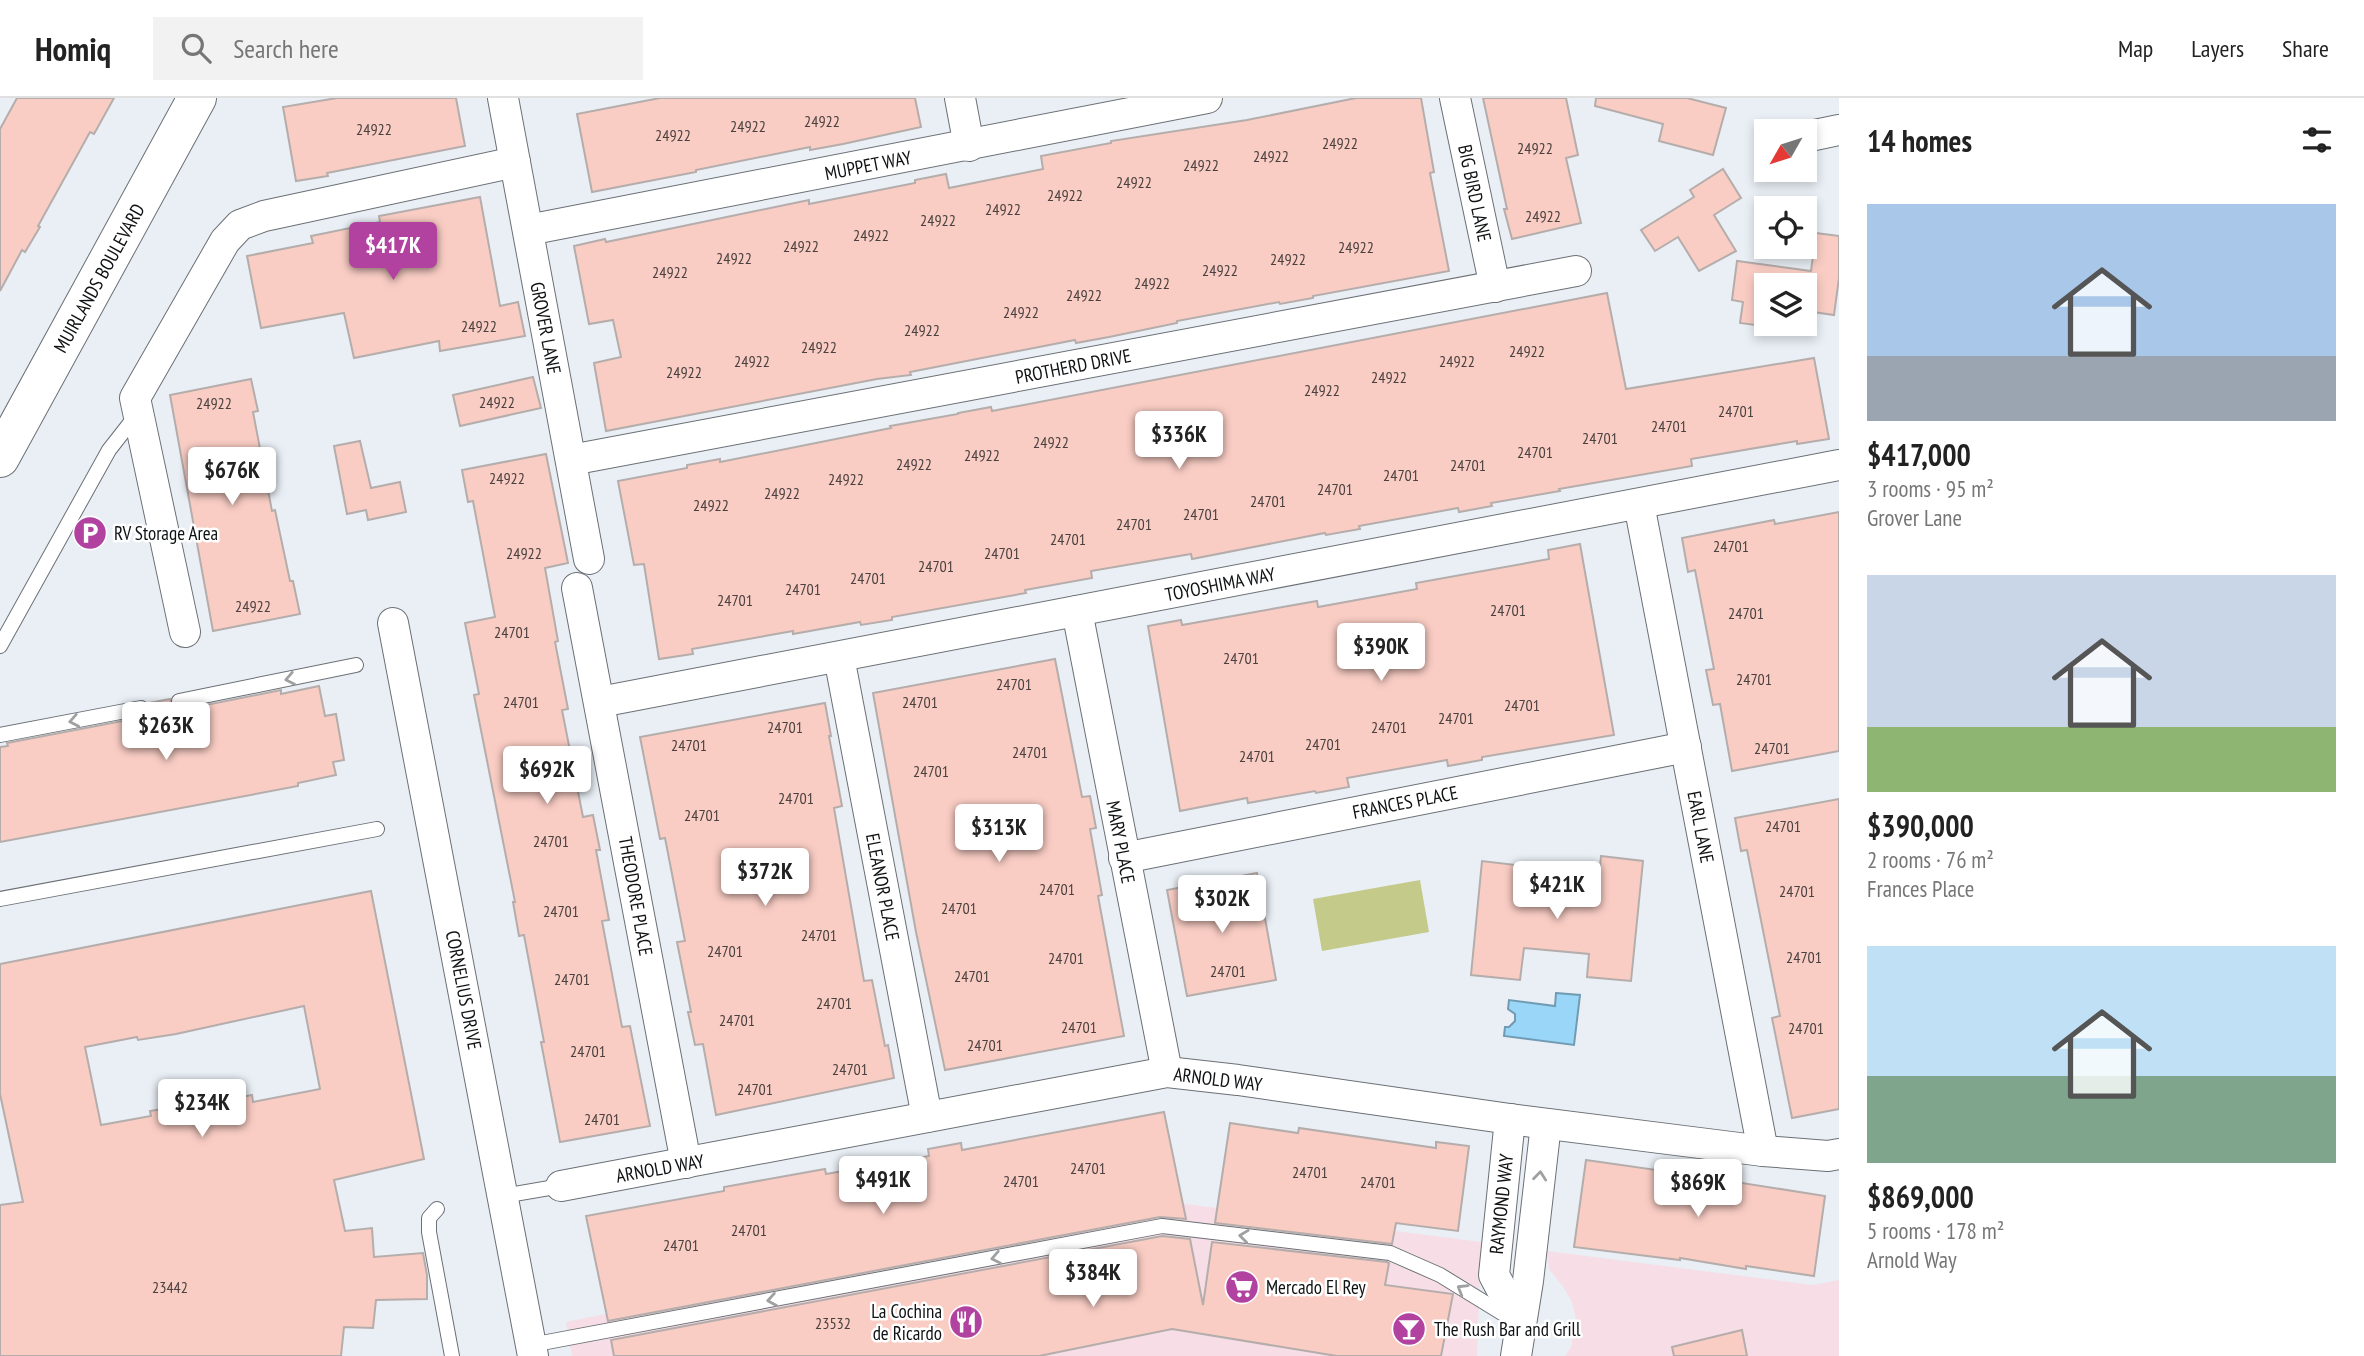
<!DOCTYPE html>
<html lang="en">
<head>
<meta charset="utf-8">
<style>
	:root { --surface:#fff; --page:#f2f2f2; --text:#222; --muted:#767676; --line:#e0e0e0; --accent:#b2429f }
	body { margin:0; font-family:"PT Sans Narrow",sans-serif; background:var(--page); color:var(--text); height:100vh; display:flex; flex-direction:column; font-size:26px; white-space:nowrap }
	* { box-sizing:border-box; margin:0 }
	p { font-size:23px; color:var(--muted) }
	.icon { flex:none; width:38px; height:38px; fill:none; stroke:currentColor; stroke-width:2; stroke-linecap:round; stroke-linejoin:round }
	.map { position:relative; flex:1; overflow:hidden }
	.sheet { display:flex; flex-direction:column; background:var(--surface); width:525px }
	.sheet>* { flex:none }
	.needle { width:46px; rotate:231deg }
	.buttons { position:absolute; left:1754px; top:21px; display:grid; gap:14px }
	.buttons a { display:grid; place-items:center; width:63px; height:63px; border-radius:0px; background:var(--surface); box-shadow:0 4px 10px #0003; font-size:35px }
	.price { position:absolute; translate:-50% -60px; padding:0 16px; border-radius:7px; background:#fff; color:#222; font-size:23px; line-height:46px; filter:drop-shadow(0 2px 4px #0008) }
	.price::after { content:''; position:absolute; left:50%; top:42px; width:21px; height:16px; margin-left:-10px; background:inherit; clip-path:polygon(0 0,100% 0,50% 100%) }
	.price.active { background:var(--accent); color:#fff }
	ul { padding:0; list-style:none }
	li { display:grid; align-content:center; gap:14px; height:371px; padding:0 28px }
	li span { display:grid; place-items:center; height:217px; border-radius:0px; color:#555 }
	li>.icon { margin-inline-start:auto }
	span .icon { width:126px; height:126px; fill:#fffc; stroke-width:1 }
	li b { font-size:30px }
	h2 { display:flex; justify-content:space-between; align-items:center; height:84px; padding:0 28px; font-size:30px }
	header { display:flex; align-items:center; gap:42px; box-sizing:border-box; height:98px; padding:0 35px; background:var(--surface); border-bottom:2px solid var(--line) }
	header strong { font-size:33px }
	nav { display:flex; gap:38px; margin-inline-start:auto; font-size:24px }
	.search { width:490px; height:63px; background:var(--page); display:flex; align-items:center; gap:18px; box-sizing:border-box; padding:0 24px; border-radius:0px; color:var(--muted); font-size:26px }
	main { display:flex; flex:1; min-height:0 }
	.map>svg:first-child { display:block }
	.commercial { fill:#f6dde6 }
	.green { fill:#c4ca8a }
	.water { fill:#99d6f7; stroke:#709bb3; stroke-width:2 }
	.building { fill:#f9cdc4; stroke:#b5adab; stroke-width:2; fill-rule:evenodd }
	.lines { fill:none; stroke-linecap:round; stroke-linejoin:round }
	.service-casing { stroke:#6b7075; stroke-width:16 }
	.minor-casing { stroke:#6b7075; stroke-width:32 }
	.secondary-casing { stroke:#6b7075; stroke-width:40 }
	.service { stroke:#fff; stroke-width:14 }
	.minor { stroke:#fff; stroke-width:30 }
	.secondary { stroke:#fff; stroke-width:38 }
	.oneway { stroke:#9fa0a1 }
	.labels { text-anchor:middle; dominant-baseline:central; stroke-width:5; stroke-linejoin:round; paint-order:stroke }
	.number-label { font-size:16px; fill:#4a403f }
	.street-label { font-size:19px; fill:#0f1113; stroke:#fff }
	.poi-label { font-size:19px; fill:#0f1113; stroke:#fff; text-anchor:start }
</style>
</head>
<body>
<header>
<strong>Homiq</strong>
<div class="search"><svg class="icon" aria-label="search" viewBox="0 0 24 24"><circle cx="10" cy="10" r="6"/><path d="M15 15l6 6"/></svg>Search here</div>
<nav><a>Map</a><a>Layers</a><a>Share</a></nav>
</header>
<main>
<div class="map">
<svg width="1839" height="1258" viewBox="0 0 1839 1258">
	<rect width="100%" height="100%" fill="#e9eff5"/>
	<g class="commercial">
		<polygon points="1162,1103 1481,1144 1477,1258 572,1258 566,1224"/>
		<polygon points="1547,1153 1813,1187 1839,1182 1839,1258 1565,1258 1571,1249 1576,1221 1572,1204 1564,1190 1549,1171"/>
	</g>
	<polygon class="green" points="1420,782 1429,834 1322,853 1313,801"/>
	<polygon class="water" points="1556,895 1580,897 1574,947 1504,938 1505,929 1509,929 1515,923 1515,916 1508,911 1509,902 1555,908"/>
	<g class="building">
		<polygon points="17,0 114,0 94,36 90,34 38,128 40,129 25,154 22,152 0,193 0,31"/>
		<polygon points="337,0 456,0 465,48 327,75 328,78 296,83 283,9"/>
		<polygon points="660,0 915,0 921,29 843,46 810,52 810,49 696,72 696,74 592,94 577,16"/>
		<polygon points="1356,0 1421,0 1434,74 1430,75 1449,173 1313,198 1313,200 1280,206 1279,204 1177,223 1177,225 1109,239 1076,245 1075,242 910,274 911,277 877,281 606,333 594,265 621,259 613,222 589,226 574,148 605,141 606,144 809,102 809,106 915,85 915,82 946,76 949,90 1043,71 1041,58 1111,45 1111,43 1247,22"/>
		<polygon points="1483,0 1566,0 1578,57 1566,60 1581,125 1512,141 1504,111 1507,111"/>
		<polygon points="1596,0 1687,0 1726,10 1713,57 1659,43 1663,26 1595,8"/>
		<polygon points="1723,71 1741,100 1714,117 1736,153 1699,173 1678,139 1655,153 1641,132 1694,99 1690,92"/>
		<polygon points="480,99 500,208 518,204 525,238 440,253 439,243 354,260 344,215 261,230 247,158 313,145 311,138 380,124 379,118"/>
		<path d="M1816 135 1839 138V180L1834 217 1806 213 1810 234 1740 225 1743 204 1732 202 1737 163 1811 173ZM1766 187H1804V226H1766Z"/>
		<polygon points="1607,195 1626,291 1814,260 1829,341 1797,346 1797,343 1691,361 1692,368 1559,391 1560,393 1491,405 1492,408 1459,414 1458,410 1359,428 1360,431 1326,437 1325,435 1192,461 1191,456 1091,473 1092,480 1025,492 1026,495 892,519 892,522 861,527 860,524 793,536 793,533 692,551 693,556 659,561 644,466 634,467 618,383 687,370 687,367 720,361 720,364 891,330 890,328 958,316 958,315 991,309 992,313"/>
		<polygon points="533,279 541,310 460,328 453,297"/>
		<polygon points="251,281 258,313 253,314 272,413 275,412 290,483 293,483 300,516 213,533 170,297"/>
		<polygon points="360,343 371,390 400,384 406,414 368,422 366,412 347,416 334,348"/>
		<polygon points="546,356 568,465 545,470 558,543 555,544 568,611 562,612 583,719 593,717 600,752 596,752 609,822 602,823 622,929 630,928 650,1028 560,1044 541,944 544,944 524,837 519,838 513,804 515,804 474,597 479,596 465,525 495,519 473,403 468,404 462,372"/>
		<polygon points="1839,414 1839,653 1732,673 1720,606 1713,607 1706,572 1714,571 1695,472 1688,474 1682,440 1774,422 1775,426"/>
		<polygon points="1580,446 1614,637 1482,659 1482,662 1448,668 1447,662 1347,680 1349,689 1316,695 1315,693 1248,705 1247,700 1180,713 1148,528 1181,522 1182,527 1317,503 1318,509 1417,491 1416,485 1549,461 1548,452"/>
		<polygon points="1055,561 1082,699 1090,698 1096,730 1090,731 1102,797 1098,798 1124,938 945,972 916,834 873,595"/>
		<polygon points="319,588 325,618 336,616 344,662 333,664 336,677 298,685 298,688 0,744 0,649 8,648 7,645 143,619 150,614 149,605 170,601 172,610 181,612 281,592 281,596"/>
		<polygon points="825,605 831,638 829,638 842,708 834,710 864,883 872,882 885,948 888,947 894,980 716,1017 703,946 695,947 688,914 691,914 677,844 685,843 665,740 660,741 640,639"/>
		<polygon points="1839,701 1839,1011 1792,1020 1772,920 1780,918 1747,752 1741,753 1735,720"/>
		<polygon points="1601,758 1643,763 1631,883 1587,879 1589,856 1524,850 1520,882 1471,877 1482,763 1533,769 1531,793 1597,801"/>
		<polygon points="1257,775 1276,882 1187,898 1167,792"/>
		<path d="M371 793 424 1061 334 1082 345 1133 372 1130 374 1159 423 1155 427 1177V1201L376 1202 373 1230 344 1229 341 1258H0V1107L23 1104 0 996V866ZM304 908 320 991 253 1004 252 997 231 1001V999L150 1013 151 1018 101 1027 85 949 137 939 138 942 176 936Z"/>
		<polygon points="1164,1014 1186,1121 1160,1119 608,1223 586,1118 724,1093 724,1089 825,1071 826,1076 929,1058 928,1051 961,1045 962,1052"/>
		<polygon points="1230,1025 1298,1035 1299,1030 1436,1050 1436,1044 1469,1048 1458,1133 1396,1125 1392,1146 1215,1125"/>
		<polygon points="1586,1062 1656,1072 1657,1069 1692,1074 1691,1077 1825,1098 1814,1178 1746,1168 1746,1171 1680,1160 1680,1162 1574,1149"/>
		<polygon points="1162,1138 1190,1141 1203,1207 1212,1144 1387,1164 1389,1165 1385,1187 1453,1196 1441,1258 1337,1258 1172,1231 1039,1258 614,1258 611,1242"/>
		<polygon points="1742,1232 1747,1258 1674,1258 1672,1249"/>
	</g>
	<g class="lines">
		<g class="service-casing">
			<g id="service">
				<polyline points="0,548 109,352 138,315"/>
				<polyline points="179,603 356,567"/>
				<polyline points="0,637 141,610"/>
				<polyline points="0,801 377,731"/>
				<polyline points="503,1098 561,1088"/>
				<polyline points="437,1111 429,1120 429,1134 452,1258"/>
				<polyline points="531,1247 1162,1128 1390,1155 1440,1177 1510,1220"/>
			</g>
		</g>
		<g class="minor-casing">
			<g id="minor">
				<polyline points="503,0 589,461"/>
				<polyline points="960,0 969,48"/>
				<polyline points="1455,0 1495,189"/>
				<polyline points="1810,38 1839,32"/>
				<polyline points="528,132 1207,0"/>
				<polyline points="571,362 1576,173"/>
				<polyline points="1639,406 1763,1053"/>
				<polyline points="577,490 686,1065"/>
				<polyline points="1077,513 1167,974"/>
				<polyline points="393,525 533,1258"/>
				<polyline points="185,534 135,300 225,143 240,127 264,118 515,64"/>
				<polyline points="839,559 927,1019"/>
				<polyline points="600,604 1839,367"/>
				<polyline points="1124,760 1686,649"/>
				<polyline points="1510,1021 1494,1177 1520,1226"/>
				<polyline points="561,1088 1167,974 1238,982 1510,1021 1763,1053 1828,1058 1839,1056"/>
				<polyline points="1516,1258 1528,1183 1546,1026"/>
			</g>
		</g>
		<g class="secondary-casing">
			<polyline id="secondary" points="0,360 197,0"/>
		</g>
		<use href="#service" class="service"/>
		<use href="#minor" class="minor"/>
		<use href="#secondary" class="secondary"/>
	</g>
	<defs><path id="oneway-chevron" d="M-2-3.5L2.5 0L-2 3.5" fill="none" stroke-width="1.6" stroke-linecap="round" stroke-linejoin="round" transform="scale(1.75)"/></defs>
	<g class="oneway">
		<use href="#oneway-chevron" transform="translate(290 581) rotate(169)"/>
		<use href="#oneway-chevron" transform="translate(74 623) rotate(169)"/>
		<use href="#oneway-chevron" transform="translate(1540 1078) rotate(-84)"/>
		<use href="#oneway-chevron" transform="translate(1244 1138) rotate(-173)"/>
		<use href="#oneway-chevron" transform="translate(996 1160) rotate(169)"/>
		<use href="#oneway-chevron" transform="translate(1462 1191) rotate(-149)"/>
		<use href="#oneway-chevron" transform="translate(772 1202) rotate(170)"/>
	</g>
	<defs>
		<g id="parking-disc" transform="scale(1.75)"><circle r="9.5" fill="#b2429f" stroke="#fff"/><path d="M-3.5-5.5H1a3.5 3.5 0 0 1 0 7H-1V5.5H-3.5ZM-1-3.4V-.6H.8a1.4 1.4 0 0 0 0-2.8Z" fill="#fff"/></g>
		<g id="supermarket-disc" transform="scale(1.75)"><circle r="9.5" fill="#b2429f" stroke="#fff"/><path d="M-6-5.5h2.5l.6 2H6L4.5 2H-2.5L-4.4-4H-6ZM-1.5 3.2a1.3 1.3 0 1 0 .1 0ZM3 3.2a1.3 1.3 0 1 0 .1 0Z" fill="#fff"/></g>
		<g id="restaurant-disc" transform="scale(1.75)"><circle r="9.5" fill="#b2429f" stroke="#fff"/><path d="M-5-6h1v4h1v-4h1v4h1v-4h1v5L-1.5 .5V6h-2V.5L-5-1ZM5-6V6H3V1.5H1.5Q1.5-4 5-6Z" fill="#fff"/></g>
		<g id="bar-disc" transform="scale(1.75)"><circle r="9.5" fill="#b2429f" stroke="#fff"/><path d="M-6-5H6L.8 .8V4.5H3.5V6h-7V4.5H-.8V.8Z" fill="#fff"/></g>
	</defs>
	<g fill-rule="evenodd">
		<use href="#parking-disc" x="90" y="435"/>
		<use href="#supermarket-disc" x="1242" y="1189"/>
		<use href="#restaurant-disc" x="966" y="1224"/>
		<use href="#bar-disc" x="1409" y="1231"/>
	</g>
	<g class="labels">
		<g class="number-label">
			<text x="822" y="23">24922</text>
			<text x="748" y="28">24922</text>
			<text x="374" y="31">24922</text>
			<text x="673" y="37">24922</text>
			<text x="1340" y="45">24922</text>
			<text x="1535" y="50">24922</text>
			<text x="1271" y="58">24922</text>
			<text x="1201" y="67">24922</text>
			<text x="1134" y="84">24922</text>
			<text x="1065" y="97">24922</text>
			<text x="1003" y="111">24922</text>
			<text x="1543" y="118">24922</text>
			<text x="938" y="122">24922</text>
			<text x="871" y="137">24922</text>
			<text x="801" y="148">24922</text>
			<text x="1356" y="149">24922</text>
			<text x="734" y="160">24922</text>
			<text x="1288" y="161">24922</text>
			<text x="1220" y="172">24922</text>
			<text x="670" y="174">24922</text>
			<text x="1152" y="185">24922</text>
			<text x="1084" y="197">24922</text>
			<text x="1021" y="214">24922</text>
			<text x="479" y="228">24922</text>
			<text x="922" y="232">24922</text>
			<text x="819" y="249">24922</text>
			<text x="1527" y="253">24922</text>
			<text x="752" y="263">24922</text>
			<text x="1457" y="263">24922</text>
			<text x="684" y="274">24922</text>
			<text x="1389" y="279">24922</text>
			<text x="1322" y="292">24922</text>
			<text x="497" y="304">24922</text>
			<text x="214" y="305">24922</text>
			<text x="1736" y="313">24701</text>
			<text x="1669" y="328">24701</text>
			<text x="1600" y="340">24701</text>
			<text x="1051" y="344">24922</text>
			<text x="1535" y="354">24701</text>
			<text x="982" y="357">24922</text>
			<text x="914" y="366">24922</text>
			<text x="1468" y="367">24701</text>
			<text x="1401" y="377">24701</text>
			<text x="507" y="380">24922</text>
			<text x="846" y="381">24922</text>
			<text x="1335" y="391">24701</text>
			<text x="782" y="395">24922</text>
			<text x="1268" y="403">24701</text>
			<text x="711" y="407">24922</text>
			<text x="1201" y="416">24701</text>
			<text x="1134" y="426">24701</text>
			<text x="1068" y="441">24701</text>
			<text x="1731" y="448">24701</text>
			<text x="524" y="455">24922</text>
			<text x="1002" y="455">24701</text>
			<text x="936" y="468">24701</text>
			<text x="868" y="480">24701</text>
			<text x="803" y="491">24701</text>
			<text x="735" y="502">24701</text>
			<text x="253" y="508">24922</text>
			<text x="1508" y="512">24701</text>
			<text x="1746" y="515">24701</text>
			<text x="512" y="534">24701</text>
			<text x="1241" y="560">24701</text>
			<text x="1754" y="581">24701</text>
			<text x="1014" y="586">24701</text>
			<text x="521" y="604">24701</text>
			<text x="920" y="604">24701</text>
			<text x="1522" y="607">24701</text>
			<text x="1456" y="620">24701</text>
			<text x="785" y="629">24701</text>
			<text x="1389" y="629">24701</text>
			<text x="1323" y="646">24701</text>
			<text x="689" y="647">24701</text>
			<text x="1772" y="650">24701</text>
			<text x="1030" y="654">24701</text>
			<text x="1257" y="658">24701</text>
			<text x="931" y="673">24701</text>
			<text x="796" y="700">24701</text>
			<text x="702" y="717">24701</text>
			<text x="1783" y="728">24701</text>
			<text x="551" y="743">24701</text>
			<text x="1057" y="791">24701</text>
			<text x="1797" y="793">24701</text>
			<text x="959" y="810">24701</text>
			<text x="561" y="813">24701</text>
			<text x="819" y="837">24701</text>
			<text x="725" y="853">24701</text>
			<text x="1804" y="859">24701</text>
			<text x="1066" y="860">24701</text>
			<text x="1228" y="873">24701</text>
			<text x="972" y="878">24701</text>
			<text x="572" y="881">24701</text>
			<text x="834" y="905">24701</text>
			<text x="737" y="922">24701</text>
			<text x="1079" y="929">24701</text>
			<text x="1806" y="930">24701</text>
			<text x="985" y="947">24701</text>
			<text x="588" y="953">24701</text>
			<text x="850" y="971">24701</text>
			<text x="755" y="991">24701</text>
			<text x="602" y="1021">24701</text>
			<text x="1088" y="1070">24701</text>
			<text x="1310" y="1074">24701</text>
			<text x="1021" y="1083">24701</text>
			<text x="1378" y="1084">24701</text>
			<text x="749" y="1132">24701</text>
			<text x="681" y="1147">24701</text>
			<text x="170" y="1189">23442</text>
			<text x="833" y="1225">23532</text>
		</g>
		<g class="street-label">
			<text transform="translate(868 67) rotate(-11)">MUPPET WAY</text>
			<text transform="translate(1475 95) rotate(78)">BIG BIRD LANE</text>
			<text transform="translate(99 180) rotate(-61)">MUIRLANDS BOULEVARD</text>
			<text transform="translate(546 230) rotate(79)">GROVER LANE</text>
			<text transform="translate(1073 268) rotate(-11)">PROTHERD DRIVE</text>
			<text transform="translate(1220 486) rotate(-11)">TOYOSHIMA WAY</text>
			<text transform="translate(1405 704) rotate(-11)">FRANCES PLACE</text>
			<text transform="translate(1701 729) rotate(79)">EARL LANE</text>
			<text transform="translate(1121 744) rotate(79)">MARY PLACE</text>
			<text transform="translate(883 789) rotate(79)">ELEANOR PLACE</text>
			<text transform="translate(636 798) rotate(80)">THEODORE PLACE</text>
			<text transform="translate(464 892) rotate(79)">CORNELIUS DRIVE</text>
			<text transform="translate(1218 981) rotate(7)">ARNOLD WAY</text>
			<text transform="translate(660 1070) rotate(-10)">ARNOLD WAY</text>
			<text transform="translate(1501 1106) rotate(-84)">RAYMOND WAY</text>
		</g>
		<g class="poi-label">
			<text x="114" y="435">RV Storage Area</text>
			<text x="1266" y="1189">Mercado El Rey</text>
			<text x="942" y="1213" text-anchor="end">La Cochina<tspan x="942" dy="22">de Ricardo</tspan></text>
			<text x="1434" y="1231">The Rush Bar and Grill</text>
		</g>
	</g>
</svg>
<div class="buttons">
<a><svg class="needle" viewBox="-14 -14 28 28"><path d="M0-13l5 13h-10z" fill="#e53935"/><path d="M0 13l5-13h-10z" fill="#767676"/></svg></a>
<a><svg class="icon" aria-label="locate" viewBox="0 0 24 24"><circle cx="12" cy="12" r="6"/><path d="M12 2v4M12 18v4M2 12h4M18 12h4"/></svg></a>
<a><svg class="icon" aria-label="layers" viewBox="0 0 24 24"><path d="M12 4l9 5-9 5-9-5zM3 14l9 5 9-5"/></svg></a>
</div>
<b class="price active" style="left:393px;top:184px">$417K</b>
<b class="price" style="left:1179px;top:373px">$336K</b>
<b class="price" style="left:232px;top:409px">$676K</b>
<b class="price" style="left:1381px;top:585px">$390K</b>
<b class="price" style="left:166px;top:664px">$263K</b>
<b class="price" style="left:547px;top:708px">$692K</b>
<b class="price" style="left:999px;top:766px">$313K</b>
<b class="price" style="left:765px;top:810px">$372K</b>
<b class="price" style="left:1557px;top:823px">$421K</b>
<b class="price" style="left:1222px;top:837px">$302K</b>
<b class="price" style="left:202px;top:1041px">$234K</b>
<b class="price" style="left:883px;top:1118px">$491K</b>
<b class="price" style="left:1698px;top:1121px">$869K</b>
<b class="price" style="left:1093px;top:1211px">$384K</b>
</div>
<section class="sheet">
<h2>14 homes<svg class="icon" aria-label="filters" viewBox="0 0 24 24"><path d="M4 7h16M4 17h16"/><circle cx="9" cy="7" r="2"/><circle cx="15" cy="17" r="2"/></svg></h2>
<ul>
<li><span style="background:linear-gradient(#a9c7e8 70%,#9aa5b1 0)"><svg class="icon" aria-label="home" viewBox="0 0 24 24"><path d="M3 11l9-7 9 7M6 9v11h12V9"/></svg></span><div><b>$417,000</b><p>3 rooms · 95 m²</p><p>Grover Lane</p></div></li>
<li><span style="background:linear-gradient(#c9d6e8 70%,#8fb573 0)"><svg class="icon" aria-label="home" viewBox="0 0 24 24"><path d="M3 11l9-7 9 7M6 9v11h12V9"/></svg></span><div><b>$390,000</b><p>2 rooms · 76 m²</p><p>Frances Place</p></div></li>
<li><span style="background:linear-gradient(#bfe0f5 60%,#7fa58c 0)"><svg class="icon" aria-label="home" viewBox="0 0 24 24"><path d="M3 11l9-7 9 7M6 9v11h12V9"/></svg></span><div><b>$869,000</b><p>5 rooms · 178 m²</p><p>Arnold Way</p></div></li>
</ul>
</section>
</main>
</body>
</html>
